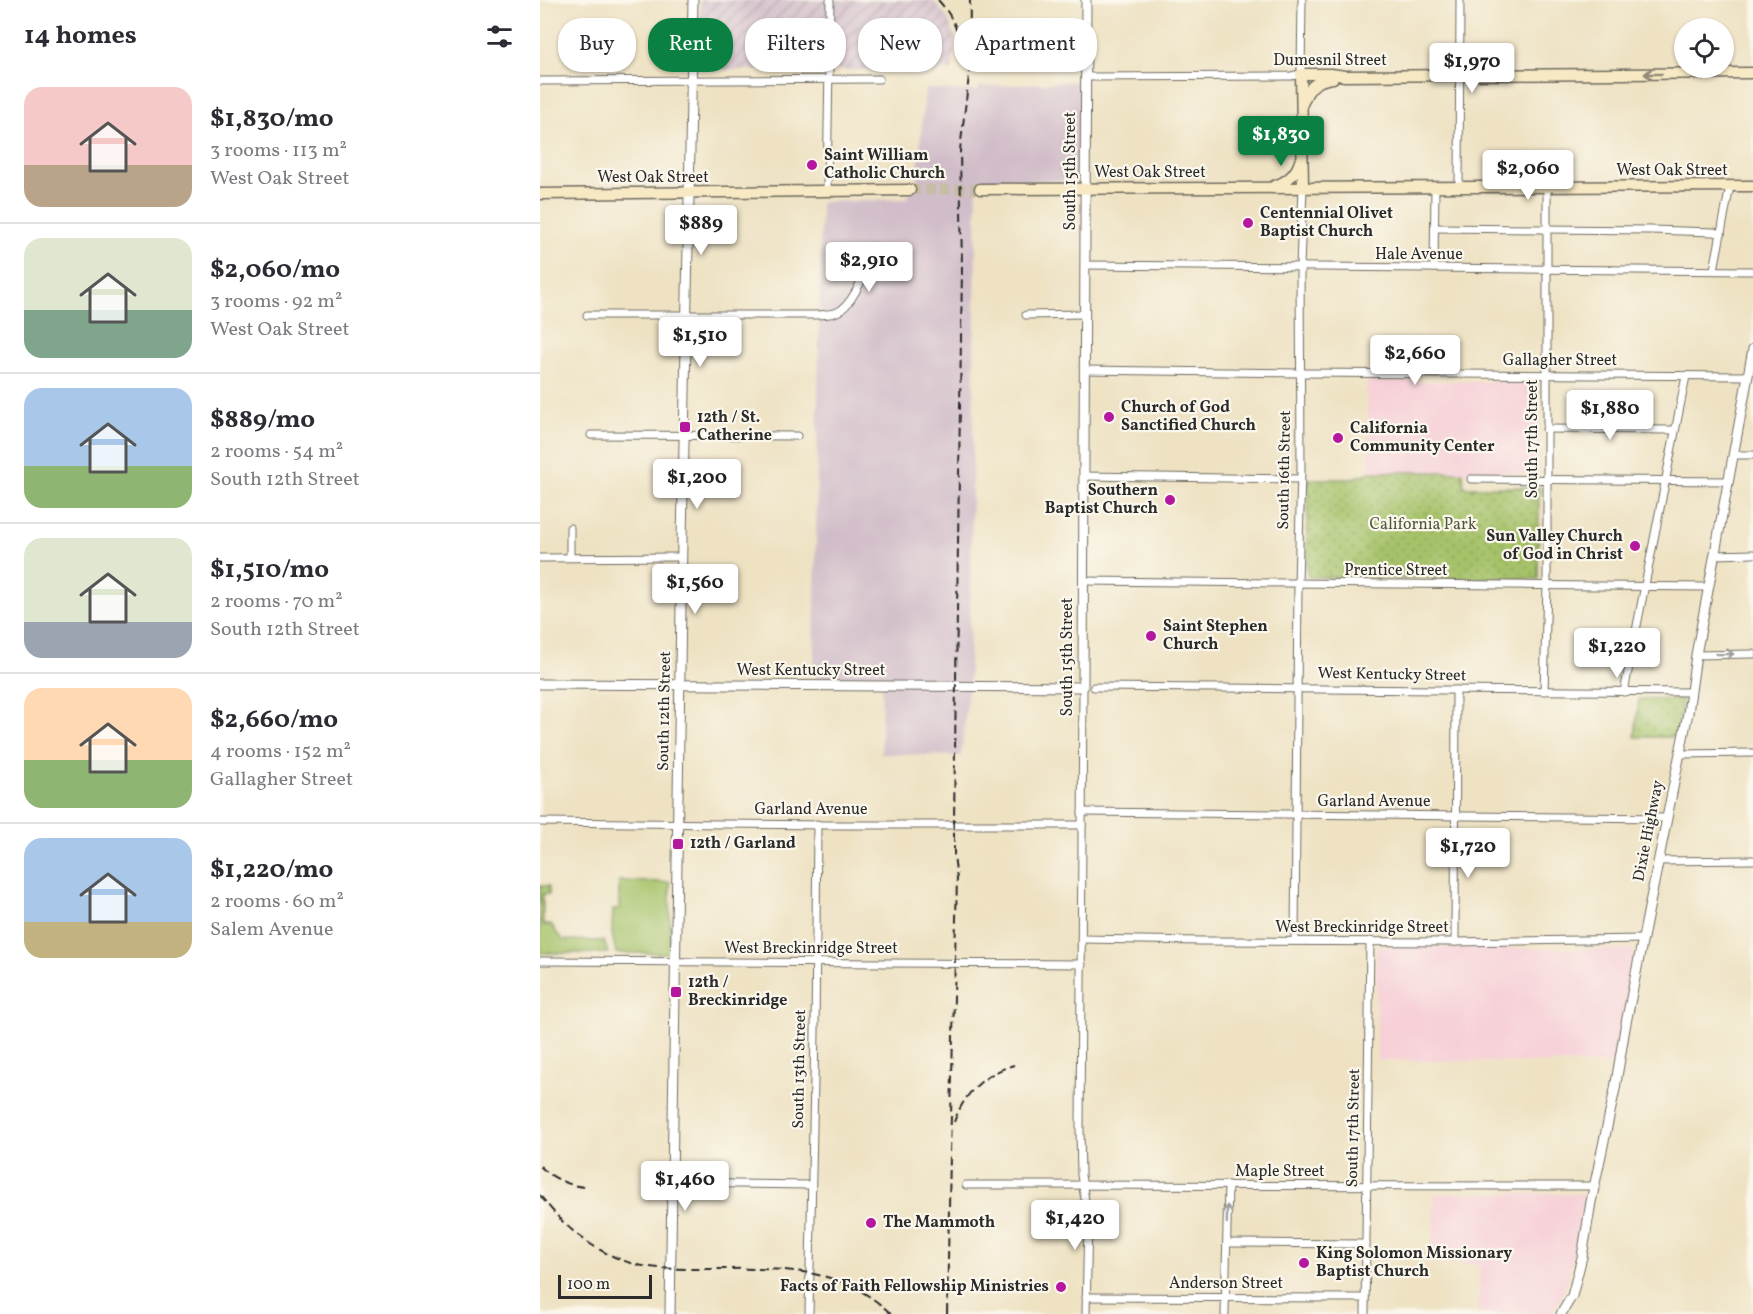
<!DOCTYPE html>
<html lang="en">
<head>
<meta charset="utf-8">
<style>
	:root { --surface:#fff; --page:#f2f2f3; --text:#2b2b33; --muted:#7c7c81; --line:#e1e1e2; --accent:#0b8043 }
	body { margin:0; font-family:Vollkorn,serif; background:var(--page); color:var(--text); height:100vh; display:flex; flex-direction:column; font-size:22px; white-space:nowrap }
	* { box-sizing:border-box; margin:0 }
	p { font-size:20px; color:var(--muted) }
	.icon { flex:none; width:33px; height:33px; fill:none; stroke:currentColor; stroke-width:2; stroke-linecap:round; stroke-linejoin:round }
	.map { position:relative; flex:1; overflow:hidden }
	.panel { display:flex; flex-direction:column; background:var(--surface); width:540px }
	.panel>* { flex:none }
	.top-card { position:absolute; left:18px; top:18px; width:570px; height:54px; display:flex; gap:12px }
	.fabs { position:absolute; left:1134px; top:18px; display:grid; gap:12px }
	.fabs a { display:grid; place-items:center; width:60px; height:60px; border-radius:50%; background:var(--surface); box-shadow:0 2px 4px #0004; font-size:30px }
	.scale { position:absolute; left:18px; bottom:15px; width:94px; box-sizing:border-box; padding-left:6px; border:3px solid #2b2b2b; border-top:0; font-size:16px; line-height:21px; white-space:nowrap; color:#2b2b2b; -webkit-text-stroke:4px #fbf7ec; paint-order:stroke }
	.price { position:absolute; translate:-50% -51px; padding:0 14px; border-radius:6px; background:#fff; color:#222; font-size:20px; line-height:39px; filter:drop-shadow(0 2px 3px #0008) }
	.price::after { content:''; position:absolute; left:50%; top:36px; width:18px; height:14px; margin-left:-9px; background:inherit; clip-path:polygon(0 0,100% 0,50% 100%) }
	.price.on { background:var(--accent); color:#fff }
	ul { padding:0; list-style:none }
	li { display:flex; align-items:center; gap:18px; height:150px; padding:0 24px }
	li+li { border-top:2px solid var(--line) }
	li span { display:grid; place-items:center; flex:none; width:168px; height:120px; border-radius:18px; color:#555 }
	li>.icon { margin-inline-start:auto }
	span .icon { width:72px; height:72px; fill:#fffc; stroke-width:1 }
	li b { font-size:26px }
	h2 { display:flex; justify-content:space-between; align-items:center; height:72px; padding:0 24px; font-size:26px }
	.tag { padding:0 21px; border-radius:24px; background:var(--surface); box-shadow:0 2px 4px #0004; font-size:21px; line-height:54px }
	.tag.on { background:var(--accent); color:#fff }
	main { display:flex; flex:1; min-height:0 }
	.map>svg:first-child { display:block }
	.built { fill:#f6cfd7 }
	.industrial { fill:url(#industrial-furrows) }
	.railway { fill:#d1bdc9 }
	.green { fill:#a6c269; stroke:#68764a; stroke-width:1.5 }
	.park { fill:url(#park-dots); stroke:#68764a; stroke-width:1.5 }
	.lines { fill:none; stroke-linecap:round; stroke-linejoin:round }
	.secondary-tunnel { stroke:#c7bda5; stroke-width:10; stroke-dasharray:10 5; stroke-linecap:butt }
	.minor-casing { stroke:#6f6b60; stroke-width:9 }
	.tertiary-casing { stroke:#6f6b60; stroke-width:11 }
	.secondary-casing { stroke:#6f6b60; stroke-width:13 }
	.minor { stroke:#fff; stroke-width:7 }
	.tertiary { stroke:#fff; stroke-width:9 }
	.secondary { stroke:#f7e9c3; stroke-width:10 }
	.rail { stroke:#2b2b2b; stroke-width:2; stroke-dasharray:9 4.5; stroke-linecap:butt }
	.oneway { stroke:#918a77 }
	.oneway2 { stroke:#a0a0a0 }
	.poi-dot { fill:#b5179e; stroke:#fbf7ec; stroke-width:2 }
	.labels { text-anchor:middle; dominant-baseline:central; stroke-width:4.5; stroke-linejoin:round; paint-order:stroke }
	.street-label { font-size:16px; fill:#2b2b2b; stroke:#fbf7ec }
	.poi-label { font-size:16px; font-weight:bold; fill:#2b2b2b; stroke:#fbf7ec; text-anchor:start }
	.park-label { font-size:16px; fill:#50583e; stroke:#fbf7ec }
</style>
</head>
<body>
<main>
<section class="panel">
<h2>14 homes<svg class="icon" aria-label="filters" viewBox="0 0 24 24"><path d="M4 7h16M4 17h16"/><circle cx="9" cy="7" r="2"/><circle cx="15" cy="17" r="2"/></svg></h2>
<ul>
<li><span style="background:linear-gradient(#f6c9c9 65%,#b9a48a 0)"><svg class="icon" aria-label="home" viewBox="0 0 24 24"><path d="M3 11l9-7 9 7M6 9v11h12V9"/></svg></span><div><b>$1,830/mo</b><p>3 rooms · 113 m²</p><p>West Oak Street</p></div></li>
<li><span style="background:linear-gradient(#dfe7d0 60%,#7fa58c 0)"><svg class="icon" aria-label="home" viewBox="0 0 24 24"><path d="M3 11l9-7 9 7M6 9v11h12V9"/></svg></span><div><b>$2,060/mo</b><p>3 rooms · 92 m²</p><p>West Oak Street</p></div></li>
<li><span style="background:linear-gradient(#a9c7e8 65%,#8fb573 0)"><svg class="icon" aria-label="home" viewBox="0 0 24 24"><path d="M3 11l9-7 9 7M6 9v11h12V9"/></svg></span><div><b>$889/mo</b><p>2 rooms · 54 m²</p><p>South 12th Street</p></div></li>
<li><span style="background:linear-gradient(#dfe7d0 70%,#9aa5b1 0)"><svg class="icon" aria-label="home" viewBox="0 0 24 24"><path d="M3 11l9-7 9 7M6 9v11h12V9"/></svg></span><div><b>$1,510/mo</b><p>2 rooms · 70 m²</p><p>South 12th Street</p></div></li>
<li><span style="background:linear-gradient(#ffd9b3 60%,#8fb573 0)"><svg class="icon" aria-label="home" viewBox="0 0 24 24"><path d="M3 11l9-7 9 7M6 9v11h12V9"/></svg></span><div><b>$2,660/mo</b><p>4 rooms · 152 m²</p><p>Gallagher Street</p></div></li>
<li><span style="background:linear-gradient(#a9c7e8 70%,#c2b280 0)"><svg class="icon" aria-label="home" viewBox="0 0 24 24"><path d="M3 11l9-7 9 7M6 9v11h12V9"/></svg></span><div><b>$1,220/mo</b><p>2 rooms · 60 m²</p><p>Salem Avenue</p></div></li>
</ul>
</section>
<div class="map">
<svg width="1213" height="1314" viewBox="0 0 1213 1314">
	<defs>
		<pattern id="industrial-furrows" width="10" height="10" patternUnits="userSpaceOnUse" patternTransform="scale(1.5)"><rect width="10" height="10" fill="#d1bdc9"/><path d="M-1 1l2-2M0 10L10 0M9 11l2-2" fill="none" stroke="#aa9aa3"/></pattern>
		<pattern id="park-dots" width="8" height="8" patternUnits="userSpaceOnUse" patternTransform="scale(1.5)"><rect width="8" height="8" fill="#a6c269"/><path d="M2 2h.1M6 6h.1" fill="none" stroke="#879e57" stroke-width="1.8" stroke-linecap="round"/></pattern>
	</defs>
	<rect width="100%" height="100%" fill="#fbf7ec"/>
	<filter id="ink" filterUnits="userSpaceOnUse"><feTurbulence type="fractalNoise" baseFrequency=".0167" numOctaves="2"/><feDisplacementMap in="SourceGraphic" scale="12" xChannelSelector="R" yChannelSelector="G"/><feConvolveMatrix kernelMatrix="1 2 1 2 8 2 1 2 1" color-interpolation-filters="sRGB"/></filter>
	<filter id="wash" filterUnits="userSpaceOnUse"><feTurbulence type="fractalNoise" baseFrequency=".008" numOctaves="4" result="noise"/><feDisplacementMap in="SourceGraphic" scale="24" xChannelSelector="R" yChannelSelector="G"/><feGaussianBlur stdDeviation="1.35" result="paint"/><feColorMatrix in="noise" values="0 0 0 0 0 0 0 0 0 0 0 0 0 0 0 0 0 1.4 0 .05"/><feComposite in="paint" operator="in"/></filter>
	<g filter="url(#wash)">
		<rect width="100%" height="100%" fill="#eee2c3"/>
		<g class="built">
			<polygon points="826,381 1000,382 999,473 830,472"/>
			<polygon points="836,946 1095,950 1075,1064 837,1060"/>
			<polygon points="895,1193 1045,1194 1029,1277 1019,1303 1010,1314 938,1314 940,1265 891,1262"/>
		</g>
		<polygon class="industrial" points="160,0 393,0 408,19 416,41 412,70 160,70"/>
		<polygon class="railway" points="543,81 539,180 437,182 429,680 421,756 341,754 342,680 296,679 274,677 281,202 366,199 377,182 385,89 438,91 439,87"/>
		<g class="green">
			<polygon points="79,881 130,882 130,953 76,953 72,934 73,909 79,909"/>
			<polygon points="0,886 9,886 9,894 3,894 3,925 12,925 18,935 23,940 64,941 68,953 0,953"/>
		</g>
		<g class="park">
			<polygon points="830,472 923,472 924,487 999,487 998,579 769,577 767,573 768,479 811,479"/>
			<polygon points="1099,699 1143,700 1136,737 1095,737"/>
		</g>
	</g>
	<g filter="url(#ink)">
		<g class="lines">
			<polyline class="secondary-tunnel" points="370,190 440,189"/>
			<g class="minor-casing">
				<g id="minor">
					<polyline points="546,77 751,76 761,74 762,0"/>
					<polyline points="0,81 339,79"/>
					<polyline points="919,187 920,0"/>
					<polyline points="287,191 290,0"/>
					<polyline points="895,228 1110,230 1174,232 1181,234"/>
					<polyline points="545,265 1213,271"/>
					<polyline points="894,268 895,187"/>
					<polyline points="1174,270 1190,186"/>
					<path d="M47 315H273C282 315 293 315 301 310 317 298 328 265 334 247"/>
					<polyline points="486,315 545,314"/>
					<polyline points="544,370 761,373 1208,376"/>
					<polyline points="1006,429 1134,430"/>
					<polyline points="51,435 257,436"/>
					<polyline points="1193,455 1213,455"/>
					<polyline points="544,476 760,479"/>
					<polyline points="931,479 1188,481"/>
					<polyline points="1174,555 1213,554"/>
					<polyline points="30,557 30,528"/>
					<polyline points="0,558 142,557"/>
					<polyline points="543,581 1169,587"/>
					<polyline points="1156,655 1213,654"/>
					<polyline points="543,687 540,1130 541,1175 548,1219 546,1314"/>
					<polyline points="554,687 1150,692"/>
					<polyline points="1004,691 1007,585 1007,187"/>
					<polyline points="1084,692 1146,376"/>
					<polyline points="1140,754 1213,753"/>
					<polyline points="542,812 1127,818"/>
					<polyline points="0,822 288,825 542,825"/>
					<polyline points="1119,861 1213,860"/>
					<polyline points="542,939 662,941 915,942 1103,939"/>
					<polyline points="755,941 758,584 761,471 760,267 763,187"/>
					<polyline points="915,942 916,690"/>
					<polyline points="0,961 542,964"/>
					<polyline points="132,1183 271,1185"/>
					<polyline points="426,1185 1054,1186"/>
					<polyline points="687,1243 826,1244"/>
					<polyline points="546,1297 825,1298"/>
					<polyline points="269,1314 275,1033 277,824"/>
					<polyline points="685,1314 688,1185"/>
					<polyline points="825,1314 830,941"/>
				</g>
			</g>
			<g class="tertiary-casing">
				<g id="tertiary">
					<polyline points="0,684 543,687 546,0"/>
					<polyline points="130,1314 142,541 153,0"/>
					<polyline points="1021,1314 1032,1296 1042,1257 1051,1202 1075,1089 1085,1028 1148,713 1156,655 1213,349"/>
				</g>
			</g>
			<g class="secondary-casing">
				<g id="secondary">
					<path d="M763 102C769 86 777 80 793 78"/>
					<path d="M734 186C747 182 756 175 760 161"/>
					<polyline points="763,187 761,74 791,74 805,76 1213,73"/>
					<polyline points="440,189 1213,186"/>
					<polyline points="0,194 370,190"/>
				</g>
			</g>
			<use href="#minor" class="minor"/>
			<use href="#tertiary" class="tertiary"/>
			<use href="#secondary" class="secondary"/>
			<g class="rail">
				<path d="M398 0C414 17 421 37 422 59"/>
				<path d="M414 1122C425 1092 444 1074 474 1065"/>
				<path d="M0 1166C12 1178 29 1186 46 1187"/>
				<path d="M0 1195C25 1229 56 1254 98 1265 117 1269 137 1269 157 1269 228 1270 295 1260 351 1314"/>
				<polyline points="407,1314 410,1154 417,879 414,855 414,819 422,268 420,150 429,76 430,0"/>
			</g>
		</g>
		<defs><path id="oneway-shaft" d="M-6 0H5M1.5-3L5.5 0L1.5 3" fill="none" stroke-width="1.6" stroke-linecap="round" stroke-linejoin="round" transform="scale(1.5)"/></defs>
		<use class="oneway" href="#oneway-shaft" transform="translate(1113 74) rotate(180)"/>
		<g class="oneway2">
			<use href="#oneway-shaft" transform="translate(1185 654) rotate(-1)"/>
			<use href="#oneway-shaft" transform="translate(687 1214) rotate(-89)"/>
		</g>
	</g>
	<g class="poi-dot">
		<circle cx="272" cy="165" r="6"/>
		<circle cx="708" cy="223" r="6"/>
		<circle cx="569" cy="417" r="6"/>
		<rect x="139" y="421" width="12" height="12" rx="3"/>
		<circle cx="798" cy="438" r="6"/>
		<circle cx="630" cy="500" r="6"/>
		<circle cx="1095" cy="546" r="6"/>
		<circle cx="611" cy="636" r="6"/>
		<rect x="132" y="838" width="12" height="12" rx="3"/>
		<rect x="130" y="986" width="12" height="12" rx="3"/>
		<circle cx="331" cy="1223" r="6"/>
		<circle cx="764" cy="1263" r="6"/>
		<circle cx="521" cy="1287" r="6"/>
	</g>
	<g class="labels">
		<g class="street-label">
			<text x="790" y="61">Dumesnil Street</text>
			<text transform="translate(531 171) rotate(-90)">South 15th Street</text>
			<text x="1132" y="171">West Oak Street</text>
			<text x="610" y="173">West Oak Street</text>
			<text x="113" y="178">West Oak Street</text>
			<text x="879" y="255">Hale Avenue</text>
			<text x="1020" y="361">Gallagher Street</text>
			<text transform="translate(993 439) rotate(-90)">South 17th Street</text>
			<text transform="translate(745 470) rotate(-89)">South 16th Street</text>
			<text x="856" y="571">Prentice Street</text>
			<text transform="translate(528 657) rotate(-90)">South 15th Street</text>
			<text x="271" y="671">West Kentucky Street</text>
			<text transform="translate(852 675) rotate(1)">West Kentucky Street</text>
			<text transform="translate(125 711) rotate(-89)">South 12th Street</text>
			<text x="834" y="802">Garland Avenue</text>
			<text x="271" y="810">Garland Avenue</text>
			<text transform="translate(1109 831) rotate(-79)">Dixie Highway</text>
			<text x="822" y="928">West Breckinridge Street</text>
			<text x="271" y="949">West Breckinridge Street</text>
			<text transform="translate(260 1069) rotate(-89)">South 13th Street</text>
			<text transform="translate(814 1128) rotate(-89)">South 17th Street</text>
			<text x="740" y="1172">Maple Street</text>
			<text x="686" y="1284">Anderson Street</text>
		</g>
		<g class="poi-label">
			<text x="284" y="156">Saint William<tspan x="284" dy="18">Catholic Church</tspan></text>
			<text x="720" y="214">Centennial Olivet<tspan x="720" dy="18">Baptist Church</tspan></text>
			<text x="581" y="408">Church of God<tspan x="581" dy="18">Sanctified Church</tspan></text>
			<text x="157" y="418">12th / St.<tspan x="157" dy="18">Catherine</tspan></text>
			<text x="810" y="429">California<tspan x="810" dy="18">Community Center</tspan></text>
			<text x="618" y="491" text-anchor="end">Southern<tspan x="618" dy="18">Baptist Church</tspan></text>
			<text x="1083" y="537" text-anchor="end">Sun Valley Church<tspan x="1083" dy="18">of God in Christ</tspan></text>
			<text x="623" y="627">Saint Stephen<tspan x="623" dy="18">Church</tspan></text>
			<text x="150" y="844">12th / Garland</text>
			<text x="148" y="983">12th /<tspan x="148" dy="18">Breckinridge</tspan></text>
			<text x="343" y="1223">The Mammoth</text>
			<text x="776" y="1254">King Solomon Missionary<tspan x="776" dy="18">Baptist Church</tspan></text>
			<text x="509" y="1287" text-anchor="end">Facts of Faith Fellowship Ministries</text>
		</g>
		<g class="park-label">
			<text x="883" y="525">California Park</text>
		</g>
	</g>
</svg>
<div class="fabs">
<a><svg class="icon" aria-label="locate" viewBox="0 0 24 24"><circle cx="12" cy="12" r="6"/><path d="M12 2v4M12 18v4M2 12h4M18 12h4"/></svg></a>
</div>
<div class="scale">100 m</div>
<b class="price" style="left:932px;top:94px">$1,970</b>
<b class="price on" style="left:741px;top:167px">$1,830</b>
<b class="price" style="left:988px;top:201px">$2,060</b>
<b class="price" style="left:161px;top:256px">$889</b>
<b class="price" style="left:329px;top:293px">$2,910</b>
<b class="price" style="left:160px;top:368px">$1,510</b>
<b class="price" style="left:875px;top:386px">$2,660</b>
<b class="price" style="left:1070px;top:441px">$1,880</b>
<b class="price" style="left:157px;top:510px">$1,200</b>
<b class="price" style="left:155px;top:615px">$1,560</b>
<b class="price" style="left:1077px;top:679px">$1,220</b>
<b class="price" style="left:928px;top:879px">$1,720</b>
<b class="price" style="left:145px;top:1212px">$1,460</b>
<b class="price" style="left:535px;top:1251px">$1,420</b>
<div class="top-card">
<a class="tag">Buy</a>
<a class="tag on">Rent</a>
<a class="tag">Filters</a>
<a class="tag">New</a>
<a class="tag">Apartment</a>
</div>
</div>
</main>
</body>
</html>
